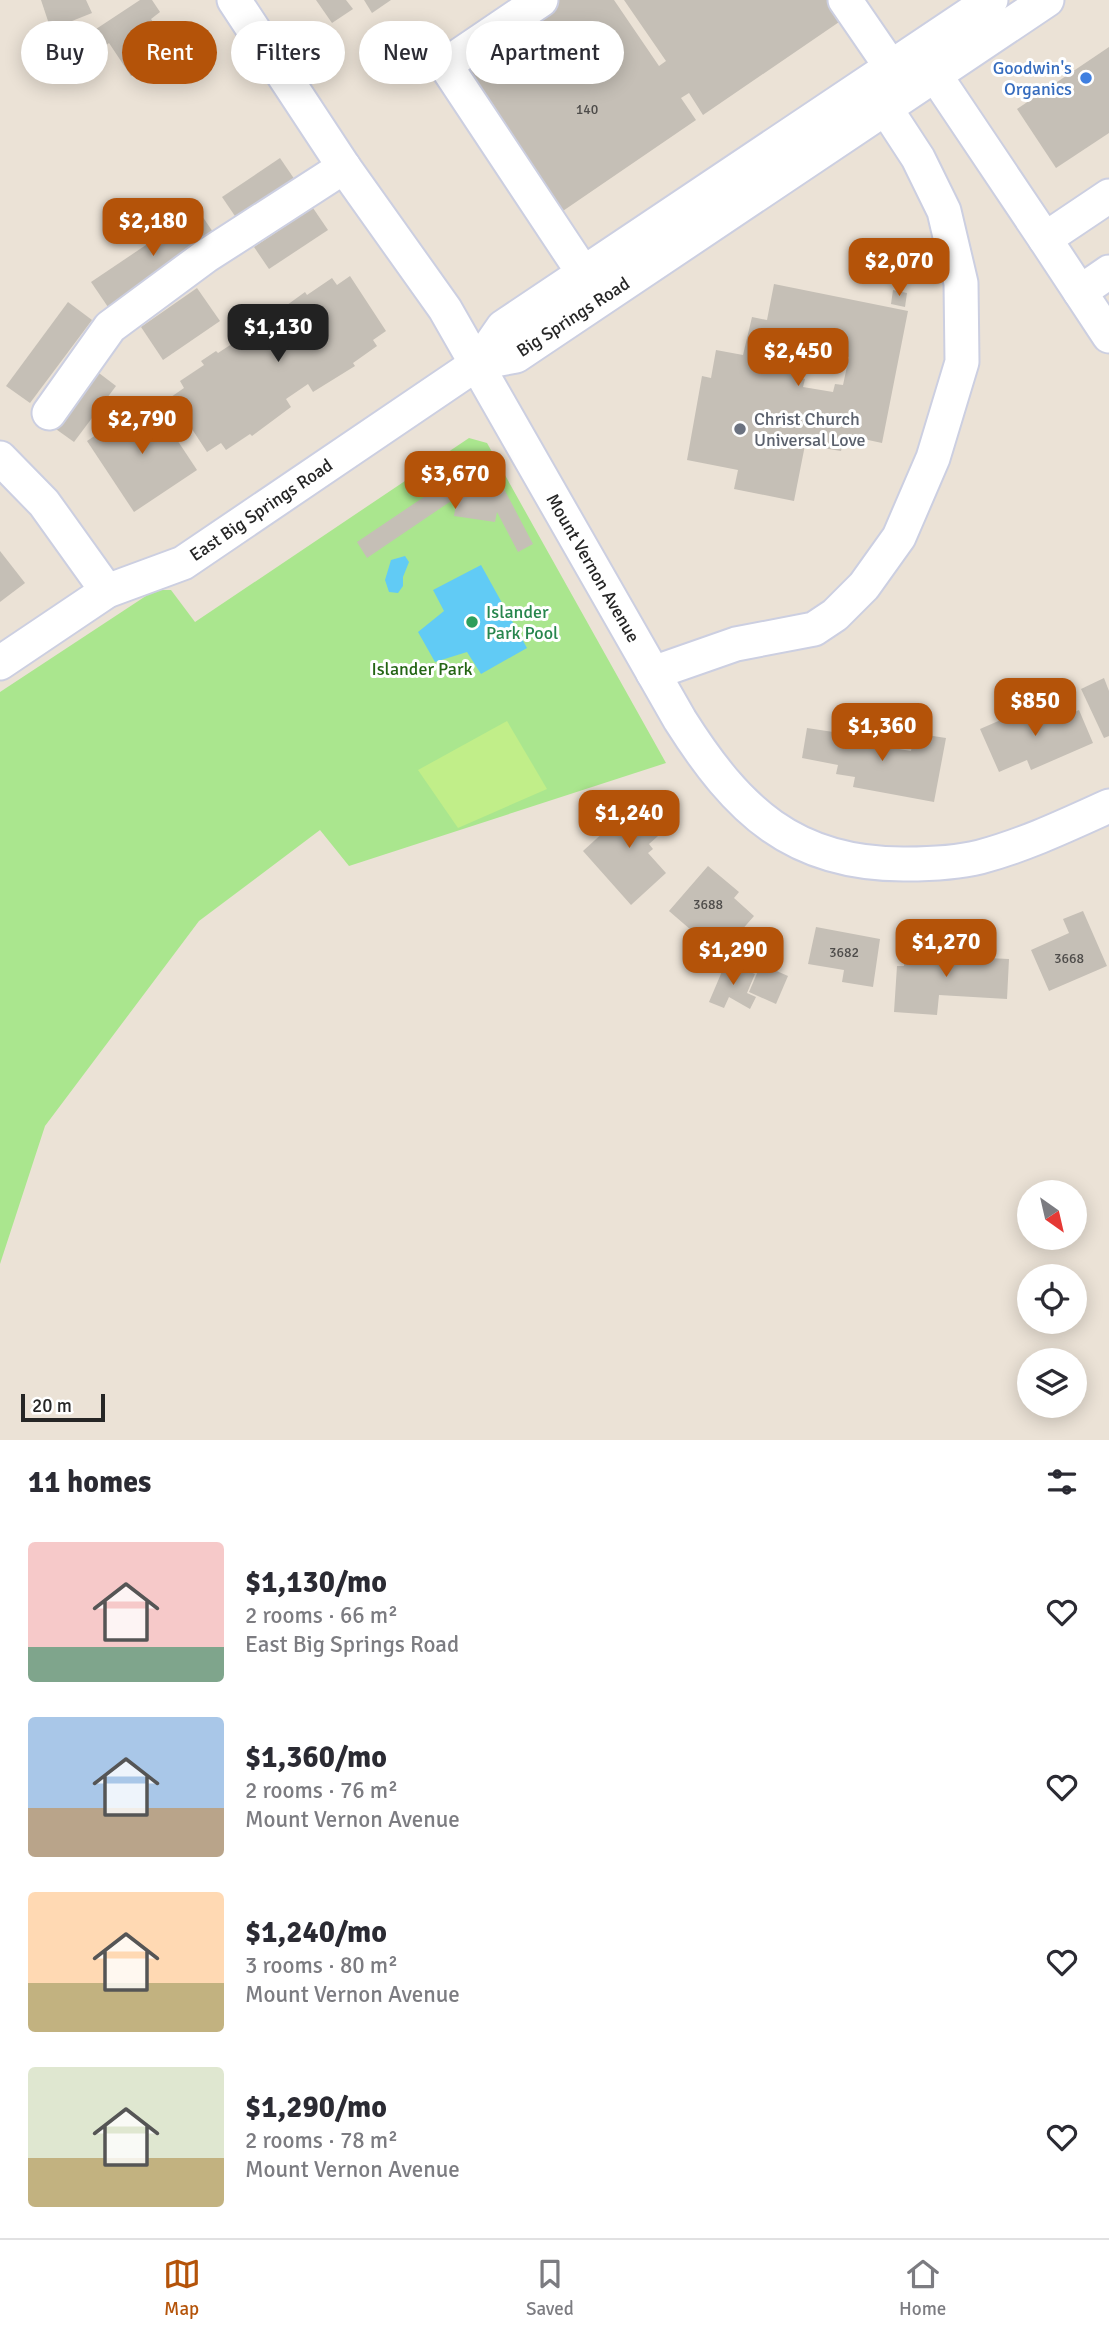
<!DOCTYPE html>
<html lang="en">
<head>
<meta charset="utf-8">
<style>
	:root { --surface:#fff; --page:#f7f7f7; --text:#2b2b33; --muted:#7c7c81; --line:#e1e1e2; --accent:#b45309 }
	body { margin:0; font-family:Signika,sans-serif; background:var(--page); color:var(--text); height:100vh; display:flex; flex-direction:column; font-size:26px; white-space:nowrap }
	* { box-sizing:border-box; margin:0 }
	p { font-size:23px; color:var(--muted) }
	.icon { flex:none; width:38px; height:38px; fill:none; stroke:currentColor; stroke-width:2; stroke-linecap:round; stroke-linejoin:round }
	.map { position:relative; height:1440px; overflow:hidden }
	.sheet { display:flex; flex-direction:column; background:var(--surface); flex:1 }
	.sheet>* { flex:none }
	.guide { position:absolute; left:21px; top:21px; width:700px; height:63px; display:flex; gap:14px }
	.needle { width:46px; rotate:146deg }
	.buttons { position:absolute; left:1017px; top:1180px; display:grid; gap:14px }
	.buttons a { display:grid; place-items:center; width:70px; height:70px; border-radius:50%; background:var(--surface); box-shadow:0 4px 18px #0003; font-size:35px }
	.scale { position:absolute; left:21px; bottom:18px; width:84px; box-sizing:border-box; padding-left:7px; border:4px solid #262626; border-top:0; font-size:19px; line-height:24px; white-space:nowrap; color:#262626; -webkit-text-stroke:5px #fff; paint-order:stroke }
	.price { position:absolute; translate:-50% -60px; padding:0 16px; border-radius:14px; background:var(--accent); color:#fff; font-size:23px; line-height:46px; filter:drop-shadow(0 2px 4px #0008) }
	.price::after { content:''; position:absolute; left:50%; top:42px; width:21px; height:16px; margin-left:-10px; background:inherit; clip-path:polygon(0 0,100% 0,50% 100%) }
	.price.current { background:#222; color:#fff }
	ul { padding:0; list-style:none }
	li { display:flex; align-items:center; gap:21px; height:175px; padding:0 28px }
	li span { display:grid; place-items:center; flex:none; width:196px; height:140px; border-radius:7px; color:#555 }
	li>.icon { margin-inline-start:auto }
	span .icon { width:84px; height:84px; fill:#fffc; stroke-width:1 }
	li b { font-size:30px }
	h2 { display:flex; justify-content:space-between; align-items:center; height:84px; padding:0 28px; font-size:30px }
	.pill { padding:0 24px; border-radius:32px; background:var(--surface); box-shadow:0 4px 18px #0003; font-size:24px; line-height:63px }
	.pill.current { background:var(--accent); color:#fff }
	.dock { display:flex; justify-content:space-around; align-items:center; height:98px; border-top:2px solid var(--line); background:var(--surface); font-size:19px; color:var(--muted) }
	.dock a { display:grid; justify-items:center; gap:4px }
	.dock .current { color:var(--accent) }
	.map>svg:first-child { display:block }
	.green { fill:#aae68e }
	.pitch { fill:#c1ee89 }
	.water { fill:#61cbf5 }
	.building { fill:#c5bfb6; fill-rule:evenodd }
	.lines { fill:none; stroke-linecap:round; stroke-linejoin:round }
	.minor-casing { stroke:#cccfe1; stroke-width:37 }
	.minor { stroke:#fff; stroke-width:33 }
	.shop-dot { fill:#3f7fe0; stroke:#fff; stroke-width:2.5 }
	.worship-dot { fill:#6b7280; stroke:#fff; stroke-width:2.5 }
	.leisure-dot { fill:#2e9e5b; stroke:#fff; stroke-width:2.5 }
	.labels { text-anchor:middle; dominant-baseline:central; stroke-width:6; stroke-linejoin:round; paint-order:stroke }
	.number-label { font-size:14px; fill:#4e4c4a }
	.shop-label { font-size:18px; fill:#366cbe; stroke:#fff; text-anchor:end }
	.street-label { font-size:18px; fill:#262626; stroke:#fff }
	.worship-label { font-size:18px; fill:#5b616d; stroke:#fff; text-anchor:start }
	.leisure-label { font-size:18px; fill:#27864d; stroke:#fff; text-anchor:start }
	.park-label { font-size:18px; fill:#246514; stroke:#fff }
</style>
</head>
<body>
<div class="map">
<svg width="1109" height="1440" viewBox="0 0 1109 1440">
	<rect width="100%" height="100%" fill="#ebe2d6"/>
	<polygon class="green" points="469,438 487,443 666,763 349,866 320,830 199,921 45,1126 0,1264 0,692 155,590 171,590 195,622"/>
	<polygon class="pitch" points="507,721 547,789 458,828 418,770"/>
	<g class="water">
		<polygon points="405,556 409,562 403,577 403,586 398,593 389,592 385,580 391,560"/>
		<polygon points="481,565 527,648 481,674 467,652 435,662 418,632 444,611 433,590"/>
	</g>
	<g class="building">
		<polygon points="41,0 86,0 92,13 67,23 69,27 58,31 56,28 51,30"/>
		<polygon points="140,0 152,0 160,12 151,19 171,49 131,76 109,43 101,49 90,33"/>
		<polygon points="316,0 346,0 353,9 332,23"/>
		<polygon points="364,0 391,0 372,13"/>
		<polygon points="554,0 614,0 659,66 666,61 624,0 829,0 842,20 703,115 689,93 681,98 696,120 557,215 458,68"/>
		<polygon points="1109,47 1109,133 1056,168 1017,109"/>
		<polygon points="280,158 295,180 237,219 222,197"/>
		<polygon points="313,208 328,230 269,269 254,247"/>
		<polygon points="198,210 215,235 108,307 91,282"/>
		<polygon points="350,276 386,331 373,340 377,346 353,363 355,366 313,392 308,384 286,399 291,407 252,436 250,434 226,450 221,443 207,452 171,397 184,388 180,381 204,365 201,361 216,351 218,353 244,336 249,344 271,330 265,321 305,292 307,295 332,278 337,285"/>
		<path d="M774 284 908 311 882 443 845 435 841 451 805 445 794 501 734 489 738 470 687 460 702 376 711 378 716 350 743 355 752 317 767 320ZM813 340 843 345 841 354 849 357 843 385 835 384 833 392 803 387 805 379 797 377 803 347 811 348Z"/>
		<polygon points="197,288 220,321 163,360 141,327"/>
		<polygon points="893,290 907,293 905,307 891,304"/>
		<polygon points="68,302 92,320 30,403 6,386"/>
		<polygon points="95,370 116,386 74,442 53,427"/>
		<polygon points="150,399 197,470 134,512 87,441"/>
		<polygon points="461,472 502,478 501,483 533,544 518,552 497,512 495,522 454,516 457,497 367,558 357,542"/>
		<polygon points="0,551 25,583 0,602"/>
		<polygon points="1104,678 1109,691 1109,736 1104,738 1081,689"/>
		<polygon points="1044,701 1053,722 1079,710 1093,743 1031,770 1027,760 999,772 980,729"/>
		<polygon points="807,728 840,733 839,739 911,751 914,733 946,738 934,802 853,787 855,777 836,774 838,765 802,758"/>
		<polygon points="636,793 667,828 649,844 653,849 648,853 666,873 631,905 583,851 618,819 613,813"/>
		<polygon points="708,866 739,892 734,898 754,916 720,955 669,911"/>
		<polygon points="1083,911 1107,966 1049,991 1031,950 1069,933 1063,919"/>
		<polygon points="816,927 880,939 873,987 842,982 844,970 808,964"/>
		<polygon points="905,944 946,946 946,956 1009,959 1007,999 939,995 937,1015 894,1012 897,966 904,966"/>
		<polygon points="726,962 755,974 747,993 756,997 750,1009 729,997 724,1008 709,1002"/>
		<polygon points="761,964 788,976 776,1004 749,992"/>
	</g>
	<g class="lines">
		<g class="minor-casing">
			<g id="minor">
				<path d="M234 0 344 167 445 309 680 720C737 810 793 865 906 864 930 864 956 863 980 857 1025 845 1067 825 1109 806"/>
				<polyline points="541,0 457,57 448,69 584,274"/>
				<polyline points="845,0 891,67"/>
				<polyline points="935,75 1045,239 1109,196"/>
				<polyline points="1045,239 1109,336"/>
				<polyline points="1080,292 1109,272"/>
				<polyline points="478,363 516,356 1047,0"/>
				<polyline points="49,413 110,327 206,256 344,167"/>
				<polyline points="0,458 44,503 107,591"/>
				<polyline points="0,663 107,591 183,563 478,363 503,327 991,0"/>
				<polyline points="653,673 736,644 814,629 835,615 864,586 899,537 933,458 962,362 961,283 944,211 918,158 886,109"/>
			</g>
		</g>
		<use href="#minor" class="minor"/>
	</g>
	<circle class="shop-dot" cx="1086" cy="78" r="7"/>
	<circle class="worship-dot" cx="740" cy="429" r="7"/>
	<circle class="leisure-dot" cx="472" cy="622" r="7"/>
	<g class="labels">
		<g class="number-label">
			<text x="587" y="109">140</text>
			<text x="708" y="904">3688</text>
			<text x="844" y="952">3682</text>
			<text x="1069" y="958">3668</text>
		</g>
		<g class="shop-label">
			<text x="1072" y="68">Goodwin's<tspan x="1072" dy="21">Organics</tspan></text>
		</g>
		<g class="street-label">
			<text transform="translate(573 317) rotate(-33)">Big Springs Road</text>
			<text transform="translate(261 510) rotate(-34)">East Big Springs Road</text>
			<text transform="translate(593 568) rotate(60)">Mount Vernon Avenue</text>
		</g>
		<g class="worship-label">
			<text x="754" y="419">Christ Church<tspan x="754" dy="21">Universal Love</tspan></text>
		</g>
		<g class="leisure-label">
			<text x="486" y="612">Islander<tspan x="486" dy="21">Park Pool</tspan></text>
		</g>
		<g class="park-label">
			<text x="422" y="669">Islander Park</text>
		</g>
	</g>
</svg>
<div class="buttons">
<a><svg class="needle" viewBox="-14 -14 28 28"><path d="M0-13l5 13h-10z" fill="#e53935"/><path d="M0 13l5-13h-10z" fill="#7c7c81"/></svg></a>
<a><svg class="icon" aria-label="locate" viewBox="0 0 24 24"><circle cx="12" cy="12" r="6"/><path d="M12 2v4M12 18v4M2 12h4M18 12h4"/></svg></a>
<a><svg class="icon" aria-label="layers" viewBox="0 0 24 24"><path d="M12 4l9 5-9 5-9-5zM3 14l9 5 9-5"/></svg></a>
</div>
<div class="scale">20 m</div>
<b class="price" style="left:153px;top:258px">$2,180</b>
<b class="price" style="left:899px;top:298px">$2,070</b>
<b class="price current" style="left:278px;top:364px">$1,130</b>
<b class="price" style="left:798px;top:388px">$2,450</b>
<b class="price" style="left:142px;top:456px">$2,790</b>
<b class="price" style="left:455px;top:511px">$3,670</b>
<b class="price" style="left:1035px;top:738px">$850</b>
<b class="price" style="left:882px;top:763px">$1,360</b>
<b class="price" style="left:629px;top:850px">$1,240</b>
<b class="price" style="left:946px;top:979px">$1,270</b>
<b class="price" style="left:733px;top:987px">$1,290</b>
<div class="guide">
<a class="pill">Buy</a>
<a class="pill current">Rent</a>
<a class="pill">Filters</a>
<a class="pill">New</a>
<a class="pill">Apartment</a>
</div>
</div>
<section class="sheet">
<h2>11 homes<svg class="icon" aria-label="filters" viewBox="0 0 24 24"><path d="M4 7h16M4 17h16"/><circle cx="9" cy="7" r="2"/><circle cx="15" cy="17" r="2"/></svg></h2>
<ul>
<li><span style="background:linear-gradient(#f6c9c9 75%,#7fa58c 0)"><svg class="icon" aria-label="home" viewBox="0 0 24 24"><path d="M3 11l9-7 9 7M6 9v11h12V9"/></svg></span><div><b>$1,130/mo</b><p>2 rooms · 66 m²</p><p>East Big Springs Road</p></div><svg class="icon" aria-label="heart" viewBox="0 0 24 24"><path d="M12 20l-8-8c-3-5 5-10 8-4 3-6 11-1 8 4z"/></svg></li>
<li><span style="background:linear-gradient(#a9c7e8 65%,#b9a48a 0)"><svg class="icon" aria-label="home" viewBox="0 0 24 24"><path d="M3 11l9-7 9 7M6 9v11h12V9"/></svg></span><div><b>$1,360/mo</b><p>2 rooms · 76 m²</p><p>Mount Vernon Avenue</p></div><svg class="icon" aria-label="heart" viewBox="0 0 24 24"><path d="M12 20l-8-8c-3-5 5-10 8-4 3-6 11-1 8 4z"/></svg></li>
<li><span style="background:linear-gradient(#ffd9b3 65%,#c2b280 0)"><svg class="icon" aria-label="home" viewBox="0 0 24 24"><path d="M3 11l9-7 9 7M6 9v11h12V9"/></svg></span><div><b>$1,240/mo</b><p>3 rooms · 80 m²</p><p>Mount Vernon Avenue</p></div><svg class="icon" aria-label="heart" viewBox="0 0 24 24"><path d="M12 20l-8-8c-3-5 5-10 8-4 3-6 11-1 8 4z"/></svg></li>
<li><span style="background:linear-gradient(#dfe7d0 65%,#c2b280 0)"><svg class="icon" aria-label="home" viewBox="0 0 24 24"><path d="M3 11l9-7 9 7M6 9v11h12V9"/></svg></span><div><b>$1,290/mo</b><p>2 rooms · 78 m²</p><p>Mount Vernon Avenue</p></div><svg class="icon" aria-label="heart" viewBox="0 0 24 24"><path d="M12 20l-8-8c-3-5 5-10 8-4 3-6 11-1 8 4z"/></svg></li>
</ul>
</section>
<nav class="dock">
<a class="current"><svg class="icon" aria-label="map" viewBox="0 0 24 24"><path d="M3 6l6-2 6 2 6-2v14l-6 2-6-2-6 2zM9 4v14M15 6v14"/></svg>Map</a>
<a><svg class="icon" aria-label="saved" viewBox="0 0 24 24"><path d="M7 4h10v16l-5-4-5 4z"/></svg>Saved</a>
<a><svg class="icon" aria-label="home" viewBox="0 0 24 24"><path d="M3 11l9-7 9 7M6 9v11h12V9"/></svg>Home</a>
</nav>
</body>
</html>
